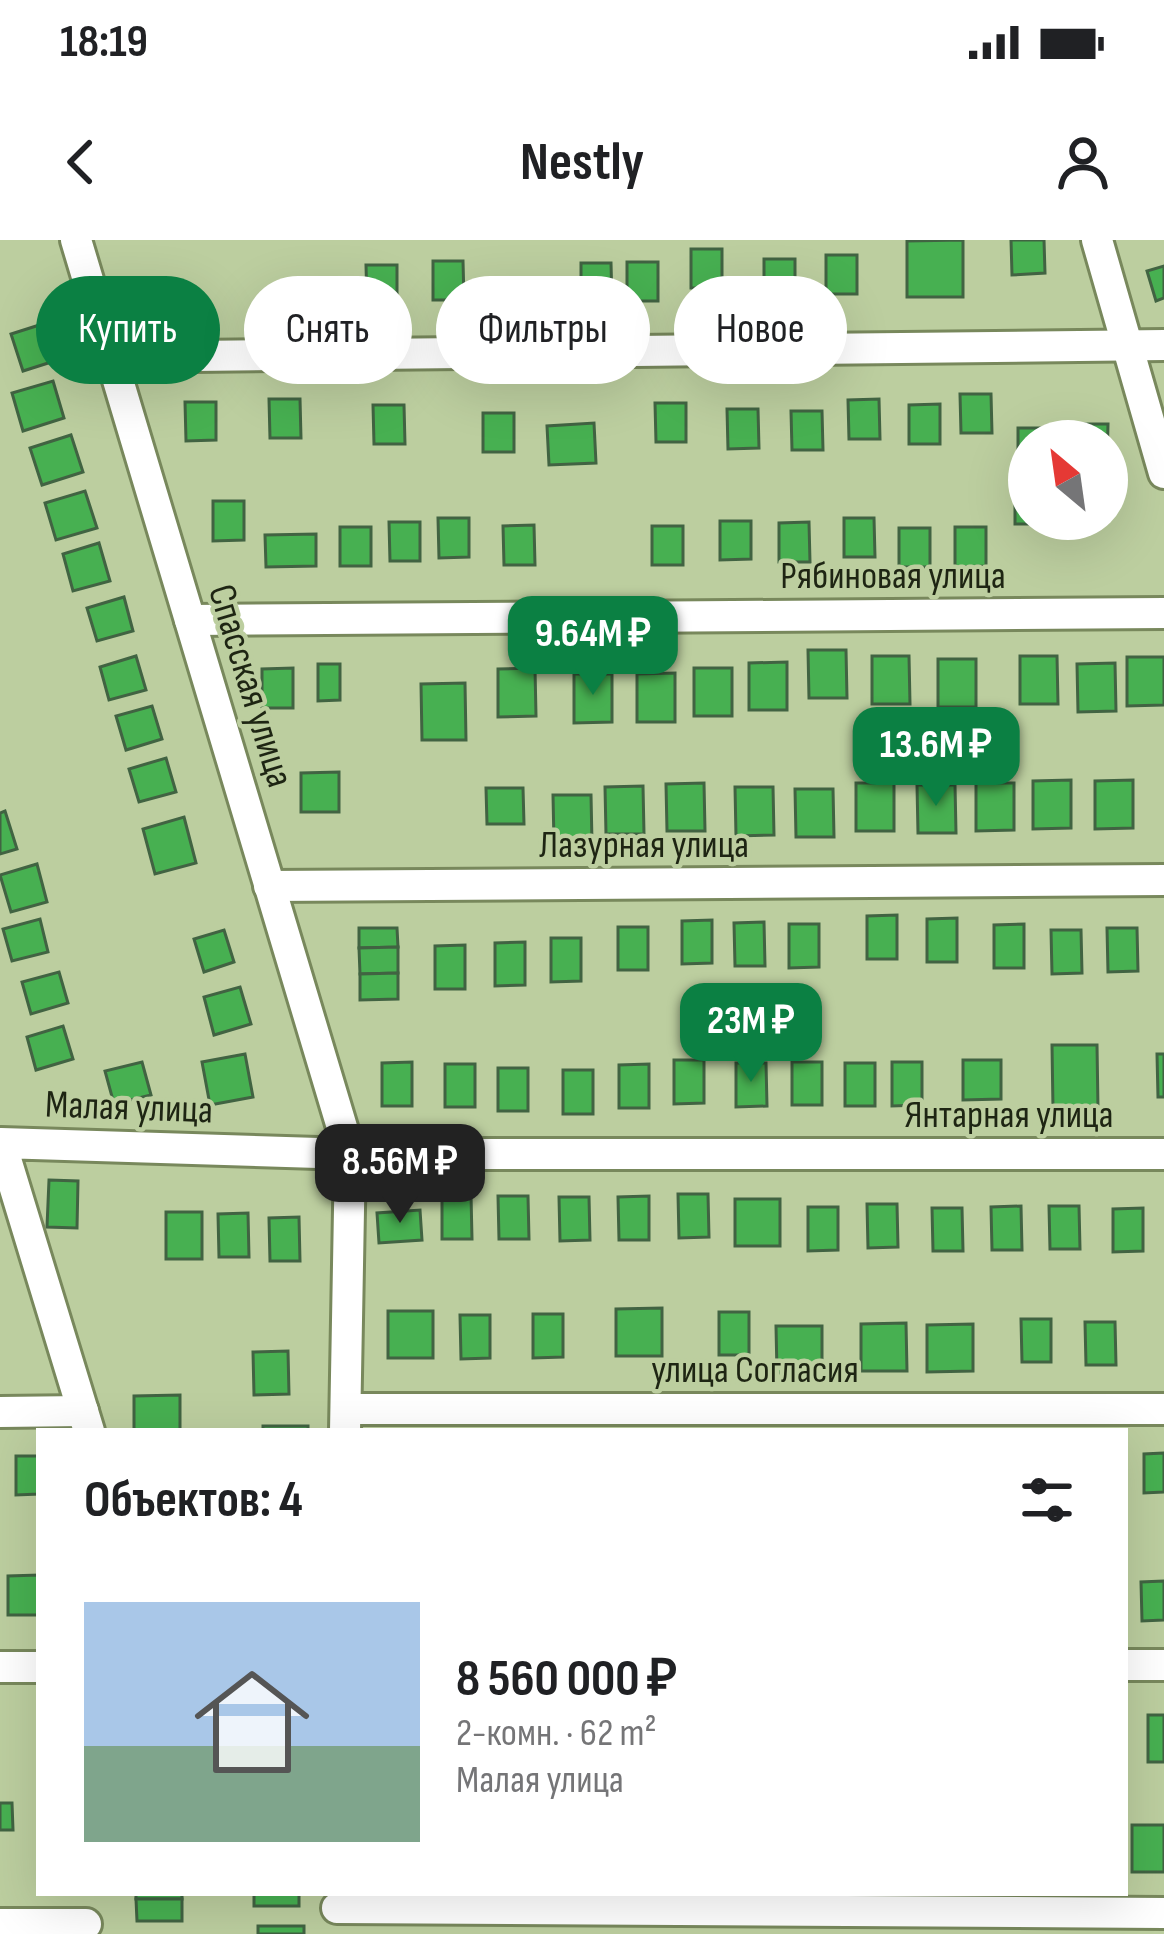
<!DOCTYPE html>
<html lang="ru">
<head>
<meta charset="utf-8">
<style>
	:root { --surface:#fff; --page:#f6f6f6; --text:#202124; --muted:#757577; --line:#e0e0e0; --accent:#0b8043 }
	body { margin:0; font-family:"Sofia Sans Condensed",sans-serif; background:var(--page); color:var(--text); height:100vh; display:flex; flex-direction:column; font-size:45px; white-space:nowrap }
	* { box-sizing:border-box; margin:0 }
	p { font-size:39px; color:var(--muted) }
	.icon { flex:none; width:66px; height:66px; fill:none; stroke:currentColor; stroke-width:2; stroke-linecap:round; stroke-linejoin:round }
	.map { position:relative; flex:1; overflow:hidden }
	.details { position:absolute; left:36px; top:1188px; width:1092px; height:468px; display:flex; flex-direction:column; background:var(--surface); border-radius:0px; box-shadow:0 12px 48px #0002 }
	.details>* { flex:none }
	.guide { position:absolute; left:36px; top:36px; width:1092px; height:108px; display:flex; gap:24px }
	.needle { width:78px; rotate:331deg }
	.fabs { position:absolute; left:1008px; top:180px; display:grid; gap:24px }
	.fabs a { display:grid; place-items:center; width:120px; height:120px; border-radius:50%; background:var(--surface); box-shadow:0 12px 48px #0002; font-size:60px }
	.price { position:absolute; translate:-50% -102px; padding:0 27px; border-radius:24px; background:var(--accent); color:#fff; font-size:39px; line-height:78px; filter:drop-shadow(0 3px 6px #0008) }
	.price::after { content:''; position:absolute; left:50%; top:72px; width:36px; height:27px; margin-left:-18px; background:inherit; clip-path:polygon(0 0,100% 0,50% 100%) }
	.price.active { background:#222; color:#fff }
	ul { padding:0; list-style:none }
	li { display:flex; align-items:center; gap:36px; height:300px; padding:0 48px }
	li+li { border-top:3px solid var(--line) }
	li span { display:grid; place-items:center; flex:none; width:336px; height:240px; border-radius:0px; color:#555 }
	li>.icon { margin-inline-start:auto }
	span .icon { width:144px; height:144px; fill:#fffc; stroke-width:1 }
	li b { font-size:51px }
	h2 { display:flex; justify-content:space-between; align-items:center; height:144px; padding:0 48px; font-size:51px }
	.chip { padding:0 42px; border-radius:54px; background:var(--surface); box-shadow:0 12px 48px #0002; font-size:42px; line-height:108px }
	.chip.active { background:var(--accent); color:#fff }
	.status { display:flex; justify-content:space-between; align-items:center; height:84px; padding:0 60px; background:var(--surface); direction:ltr }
	.status svg { height:33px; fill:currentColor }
	header { display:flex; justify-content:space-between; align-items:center; height:156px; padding:0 48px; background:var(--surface); font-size:54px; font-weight:700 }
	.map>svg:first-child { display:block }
	.building { fill:#47b051; stroke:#416342; stroke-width:3 }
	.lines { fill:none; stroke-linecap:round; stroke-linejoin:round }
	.minor-casing { stroke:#78885c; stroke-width:36 }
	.minor { stroke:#fff; stroke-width:30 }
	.labels { text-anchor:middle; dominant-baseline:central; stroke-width:9; stroke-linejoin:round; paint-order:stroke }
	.street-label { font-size:39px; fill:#1e2513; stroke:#bcce9f }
</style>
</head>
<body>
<div class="status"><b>18:19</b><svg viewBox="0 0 49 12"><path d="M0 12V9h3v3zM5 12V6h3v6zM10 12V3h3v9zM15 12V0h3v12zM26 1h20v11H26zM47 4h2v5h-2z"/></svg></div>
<header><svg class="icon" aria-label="back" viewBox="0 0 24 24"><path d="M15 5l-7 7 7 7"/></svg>Nestly<svg class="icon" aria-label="person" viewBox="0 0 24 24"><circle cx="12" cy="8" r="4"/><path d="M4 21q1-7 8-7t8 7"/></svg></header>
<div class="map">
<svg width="1164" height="1694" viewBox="0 0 1164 1694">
	<rect width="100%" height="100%" fill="#bcce9f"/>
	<g class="building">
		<polygon points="963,0 963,57 907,57 907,1"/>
		<polygon points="1011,0 1044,0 1045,33 1012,35"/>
		<rect x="691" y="9" width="31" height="39"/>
		<rect x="826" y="15" width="31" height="39"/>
		<rect x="764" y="19" width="31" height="39"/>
		<polygon points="433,21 463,21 464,60 433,60"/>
		<rect x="627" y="22" width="31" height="39"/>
		<polygon points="581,23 611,23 612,62 581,62"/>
		<polygon points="366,25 397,25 397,64 367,64"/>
		<polygon points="1164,26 1164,58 1156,61 1147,31"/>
		<polygon points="52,81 64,118 23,131 11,94"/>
		<polygon points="53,141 64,178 23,191 12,153"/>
		<polygon points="960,154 991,154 992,193 961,193"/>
		<polygon points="269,159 300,159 301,198 270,198"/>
		<polygon points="879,159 880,199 849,199 848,160"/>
		<polygon points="185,162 216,162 216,200 186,201"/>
		<polygon points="655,163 686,163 686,202 656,202"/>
		<polygon points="940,164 940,204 909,204 909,165"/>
		<polygon points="373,165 404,165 405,204 374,204"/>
		<polygon points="727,169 758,169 759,208 728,209"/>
		<polygon points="791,171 822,171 823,210 792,210"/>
		<rect x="483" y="173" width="31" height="39"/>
		<polygon points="594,183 596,223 549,225 547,186"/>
		<polygon points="1067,184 1108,184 1107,226 1107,201 1067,201"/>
		<polygon points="1018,188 1048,188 1049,201 1029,201 1029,227 1018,227"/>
		<polygon points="71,195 83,232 42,245 30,208"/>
		<polygon points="1015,245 1029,245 1029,279 1046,279 1046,284 1015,284"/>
		<polygon points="85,251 97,288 56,300 45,263"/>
		<polygon points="213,261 244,261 244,300 213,301"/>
		<polygon points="438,278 469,278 469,317 439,318"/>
		<polygon points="844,278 874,278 875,317 844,317"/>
		<polygon points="720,281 751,281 751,319 720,320"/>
		<polygon points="389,282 420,282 420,321 390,321"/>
		<polygon points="809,282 810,322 779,322 779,283"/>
		<polygon points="534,285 535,325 504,325 503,286"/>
		<rect x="652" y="286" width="31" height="39"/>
		<rect x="340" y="287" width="31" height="39"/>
		<polygon points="955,287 986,287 986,326 955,327"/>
		<rect x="899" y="288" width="31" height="39"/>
		<polygon points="316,294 316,326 266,327 265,295"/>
		<polygon points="99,303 110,341 73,351 63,314"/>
		<polygon points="124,357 133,391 97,401 87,368"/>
		<polygon points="808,410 846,410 847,458 809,458"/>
		<polygon points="136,416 146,450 109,460 100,427"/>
		<polygon points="872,416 909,416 910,464 872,464"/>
		<polygon points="1020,416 1057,416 1058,464 1020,464"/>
		<polygon points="1127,417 1164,417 1164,465 1127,466"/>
		<rect x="938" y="419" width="38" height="48"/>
		<polygon points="787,422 787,470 749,470 749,423"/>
		<polygon points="1115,423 1116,471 1078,472 1077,424"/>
		<polygon points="318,424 340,424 340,460 318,461"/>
		<polygon points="293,428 293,468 262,468 262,429"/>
		<polygon points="535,428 536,476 498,477 498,429"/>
		<rect x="694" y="428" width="38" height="48"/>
		<polygon points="675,433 675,482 637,482 637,434"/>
		<polygon points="574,434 612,434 612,482 574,483"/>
		<polygon points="465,443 466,500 422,500 421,444"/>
		<polygon points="152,466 162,499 126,510 116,476"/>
		<polygon points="166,518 176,552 139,562 129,529"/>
		<polygon points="339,532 339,572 301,572 301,533"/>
		<polygon points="1071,540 1071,588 1033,589 1033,541"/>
		<polygon points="1133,540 1133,588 1095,589 1095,541"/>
		<polygon points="704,543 705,591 667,591 666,544"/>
		<rect x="856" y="543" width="38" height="48"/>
		<polygon points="976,543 1014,543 1014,590 976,591"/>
		<polygon points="917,545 955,545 956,593 918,593"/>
		<polygon points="643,546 644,594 606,594 605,547"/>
		<polygon points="735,547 773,547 774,595 736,596"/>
		<polygon points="486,548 523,548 524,584 487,584"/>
		<polygon points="795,549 833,549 834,597 796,597"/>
		<polygon points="553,555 591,555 592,603 554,603"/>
		<polygon points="5,571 17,609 0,614 0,573"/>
		<polygon points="184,577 196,623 155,634 143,589"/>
		<polygon points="37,624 47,662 11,672 0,635"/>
		<polygon points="897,675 897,719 867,719 867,676"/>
		<polygon points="957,678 957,722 927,722 927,679"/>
		<polygon points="40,679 48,712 12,721 3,689"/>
		<polygon points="712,680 712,723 682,724 682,681"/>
		<polygon points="764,682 765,726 735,726 734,683"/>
		<polygon points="789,684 819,684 819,727 789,728"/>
		<polygon points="1024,684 1024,728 994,728 994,685"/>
		<rect x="618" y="687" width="30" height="43"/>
		<polygon points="359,688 397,688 398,707 359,708"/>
		<polygon points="1107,688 1137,688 1138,731 1108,732"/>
		<polygon points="224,690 234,722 204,732 194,699"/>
		<polygon points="1051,690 1081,690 1082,733 1052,734"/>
		<polygon points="551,698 581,698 581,741 551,742"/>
		<polygon points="525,702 525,745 495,746 495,703"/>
		<polygon points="465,705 465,749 435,749 435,706"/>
		<polygon points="398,707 398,733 360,734 359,708"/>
		<polygon points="59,732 68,763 31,774 22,742"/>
		<polygon points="398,733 398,759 360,760 360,734"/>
		<polygon points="240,747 251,784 214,795 204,757"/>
		<polygon points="63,786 73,819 36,830 27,797"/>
		<polygon points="1052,805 1097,805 1098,869 1053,869"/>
		<polygon points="245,814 253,857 210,865 202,822"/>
		<polygon points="1157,814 1164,814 1164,857 1158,857"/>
		<polygon points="674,820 704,820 704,863 674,864"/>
		<polygon points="963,820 1001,820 1001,859 963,860"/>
		<polygon points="142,822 151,855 114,864 105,831"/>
		<polygon points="412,822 412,866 382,866 382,823"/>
		<rect x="792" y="822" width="30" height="43"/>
		<polygon points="892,822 922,822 922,865 892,866"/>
		<polygon points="736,823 766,823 767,866 736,867"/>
		<rect x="845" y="823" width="30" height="43"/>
		<rect x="445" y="824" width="30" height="43"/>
		<polygon points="649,824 649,868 619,868 619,825"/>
		<rect x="498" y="828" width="30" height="43"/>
		<rect x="563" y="830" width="30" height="44"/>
		<polygon points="49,940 78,941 77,988 47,987"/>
		<polygon points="678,954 708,954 709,997 679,998"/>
		<polygon points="442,955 471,955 472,999 442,999"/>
		<polygon points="498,956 528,956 529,999 499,999"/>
		<polygon points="649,956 649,1000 619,1000 618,957"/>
		<polygon points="559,957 589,957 590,1000 560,1001"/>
		<rect x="735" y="959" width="45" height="47"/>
		<polygon points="867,964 897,964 898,1007 868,1008"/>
		<polygon points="1021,966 1022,1010 992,1010 991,967"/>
		<polygon points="1049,966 1079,966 1080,1009 1050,1009"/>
		<polygon points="808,967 838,967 838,1010 808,1011"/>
		<polygon points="932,968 962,968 963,1011 933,1011"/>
		<polygon points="1143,968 1143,1011 1113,1012 1113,969"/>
		<polygon points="420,970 422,1000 379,1003 377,973"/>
		<rect x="166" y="972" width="36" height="47"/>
		<polygon points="248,973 249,1017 219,1017 218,974"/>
		<polygon points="299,977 300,1021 270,1021 269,978"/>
		<polygon points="662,1068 662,1116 616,1116 616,1069"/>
		<rect x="388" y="1071" width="45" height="47"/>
		<rect x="719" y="1072" width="30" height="43"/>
		<polygon points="533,1074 563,1074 563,1117 533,1118"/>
		<polygon points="460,1075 490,1075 490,1118 461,1119"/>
		<polygon points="1021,1079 1051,1079 1051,1122 1022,1122"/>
		<polygon points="1085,1082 1115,1082 1116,1125 1086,1125"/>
		<polygon points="906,1083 907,1131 861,1131 861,1084"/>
		<polygon points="973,1084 973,1131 927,1132 927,1085"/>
		<polygon points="776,1086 822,1086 822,1133 777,1133"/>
		<polygon points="288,1111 289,1154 254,1155 253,1112"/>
		<polygon points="180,1155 180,1191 134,1191 134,1156"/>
		<rect x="263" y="1186" width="45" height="5"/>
		<polygon points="1164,1213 1164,1252 1144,1253 1144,1214"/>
		<polygon points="16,1216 39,1216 39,1254 16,1255"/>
		<polygon points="39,1335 39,1375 8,1375 8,1336"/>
		<polygon points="1164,1341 1164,1380 1142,1381 1141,1342"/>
		<rect x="1148" y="1475" width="16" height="47"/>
		<polygon points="0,1563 12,1563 13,1590 0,1590"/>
		<rect x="1132" y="1585" width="32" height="47"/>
		<rect x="136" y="1653" width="46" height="6"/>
		<rect x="254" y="1653" width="45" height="13"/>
		<polygon points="136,1659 182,1659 182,1681 137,1681"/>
		<rect x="258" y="1686" width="46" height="8"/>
	</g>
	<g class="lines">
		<g class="minor-casing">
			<g id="minor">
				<polyline points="76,0 350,914 1164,914"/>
				<polyline points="1097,0 1164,233"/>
				<polyline points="111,117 1164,105"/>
				<polyline points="190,380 1164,373"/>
				<polyline points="269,646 1164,640"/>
				<polyline points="346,1169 1164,1169"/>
				<polyline points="0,1172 83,1171"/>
				<polyline points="89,1191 1,903 350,914 345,1191"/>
				<polyline points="1125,1425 1164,1425"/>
				<polyline points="0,1427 39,1427"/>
				<polyline points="337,1668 1164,1673"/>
				<polyline points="0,1684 86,1684"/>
			</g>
		</g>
		<use href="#minor" class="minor"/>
	</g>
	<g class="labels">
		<g class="street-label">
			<text x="893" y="336">Рябиновая улица</text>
			<text transform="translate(250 446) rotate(73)">Спасская улица</text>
			<text x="644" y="605">Лазурная улица</text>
			<text transform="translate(129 868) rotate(2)">Малая улица</text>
			<text x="1009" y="875">Янтарная улица</text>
			<text x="755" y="1130">улица Согласия</text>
		</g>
	</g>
</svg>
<div class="fabs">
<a><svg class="needle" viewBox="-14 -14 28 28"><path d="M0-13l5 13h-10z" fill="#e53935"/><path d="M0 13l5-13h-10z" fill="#757577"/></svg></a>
</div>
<b class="price" style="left:593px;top:458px">9.64M ₽</b>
<b class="price" style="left:936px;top:569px">13.6M ₽</b>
<b class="price" style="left:751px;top:845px">23M ₽</b>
<b class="price active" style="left:400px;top:986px">8.56M ₽</b>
<div class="guide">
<a class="chip active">Купить</a>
<a class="chip">Снять</a>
<a class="chip">Фильтры</a>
<a class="chip">Новое</a>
</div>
<section class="details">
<h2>Объектов: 4<svg class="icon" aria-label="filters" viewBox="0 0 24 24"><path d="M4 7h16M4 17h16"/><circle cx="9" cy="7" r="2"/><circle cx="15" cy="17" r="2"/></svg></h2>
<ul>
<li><span style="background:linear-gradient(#a9c7e8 60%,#7fa58c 0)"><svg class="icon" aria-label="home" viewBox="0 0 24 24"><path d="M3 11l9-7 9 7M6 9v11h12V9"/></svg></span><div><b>8 560 000 ₽</b><p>2-комн. · 62 m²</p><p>Малая улица</p></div></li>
</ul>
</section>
</div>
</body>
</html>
